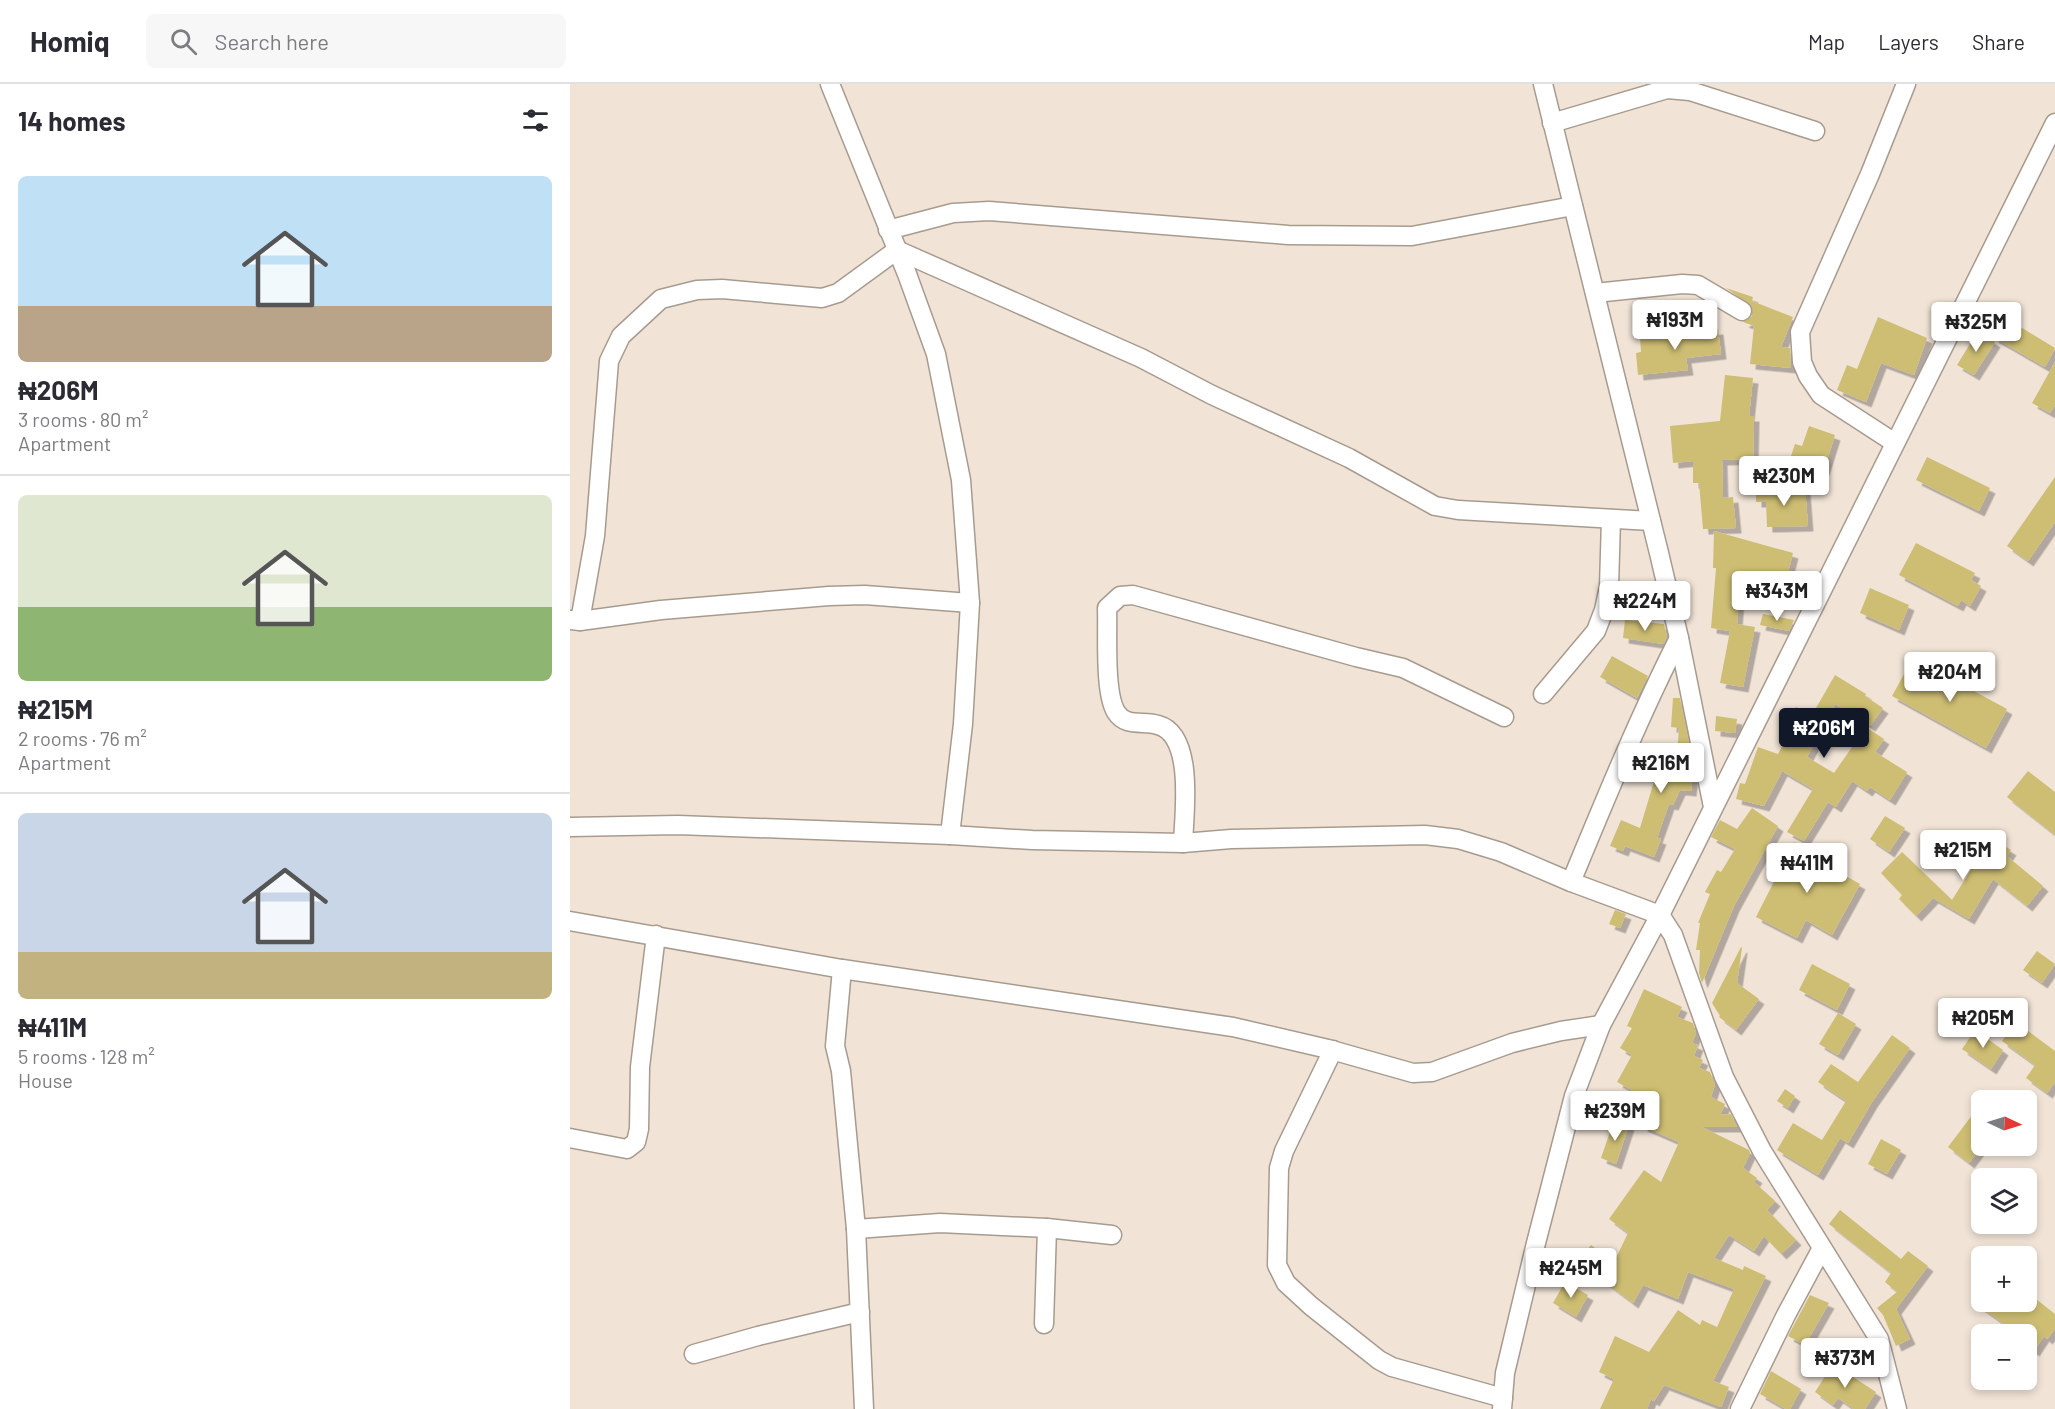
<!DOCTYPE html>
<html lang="en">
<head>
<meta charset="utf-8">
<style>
	:root { --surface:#fff; --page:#f7f7f7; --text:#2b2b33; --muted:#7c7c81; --line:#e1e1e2; --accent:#111827 }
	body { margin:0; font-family:Barlow,sans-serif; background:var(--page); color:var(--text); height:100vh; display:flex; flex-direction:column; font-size:22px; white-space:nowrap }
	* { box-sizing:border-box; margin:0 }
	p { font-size:20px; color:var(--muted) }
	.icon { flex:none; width:33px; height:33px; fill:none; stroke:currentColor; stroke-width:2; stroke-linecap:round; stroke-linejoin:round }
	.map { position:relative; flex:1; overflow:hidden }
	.drawer { display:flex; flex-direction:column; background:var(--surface); width:570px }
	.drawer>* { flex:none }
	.needle { width:39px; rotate:94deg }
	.tools { position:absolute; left:1401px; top:1006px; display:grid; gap:12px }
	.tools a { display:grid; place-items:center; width:66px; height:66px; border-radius:9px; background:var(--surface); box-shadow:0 3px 9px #0003; font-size:30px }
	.price { position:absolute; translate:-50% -51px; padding:0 14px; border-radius:6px; background:#fff; color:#222; font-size:20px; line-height:39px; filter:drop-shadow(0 2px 3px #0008) }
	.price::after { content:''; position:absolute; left:50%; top:36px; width:18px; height:14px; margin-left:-9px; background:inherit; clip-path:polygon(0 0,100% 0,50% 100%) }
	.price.current { background:var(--accent); color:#fff }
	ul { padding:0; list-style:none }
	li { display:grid; align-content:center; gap:12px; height:318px; padding:0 18px }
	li+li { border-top:2px solid var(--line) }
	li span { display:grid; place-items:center; height:186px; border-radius:9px; color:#555 }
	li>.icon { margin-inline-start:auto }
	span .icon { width:108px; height:108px; fill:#fffc; stroke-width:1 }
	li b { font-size:26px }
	h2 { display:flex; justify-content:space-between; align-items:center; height:72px; padding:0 18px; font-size:26px }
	header { display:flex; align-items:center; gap:36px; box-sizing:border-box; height:84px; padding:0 30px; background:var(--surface); border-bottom:2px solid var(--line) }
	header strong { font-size:28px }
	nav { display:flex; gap:33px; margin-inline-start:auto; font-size:21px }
	.search { width:420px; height:54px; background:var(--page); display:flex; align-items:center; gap:15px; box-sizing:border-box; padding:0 21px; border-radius:9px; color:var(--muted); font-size:22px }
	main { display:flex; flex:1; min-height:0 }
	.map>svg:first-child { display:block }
	.building { fill:#cebe73; filter:url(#shadow) }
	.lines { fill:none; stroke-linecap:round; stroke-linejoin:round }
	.street-casing { stroke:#a79b8f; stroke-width:21 }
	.street { stroke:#fff; stroke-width:18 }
</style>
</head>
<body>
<header>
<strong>Homiq</strong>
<div class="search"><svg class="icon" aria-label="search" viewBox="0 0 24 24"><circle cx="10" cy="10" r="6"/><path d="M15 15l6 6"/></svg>Search here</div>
<nav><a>Map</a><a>Layers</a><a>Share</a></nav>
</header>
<main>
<section class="drawer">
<h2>14 homes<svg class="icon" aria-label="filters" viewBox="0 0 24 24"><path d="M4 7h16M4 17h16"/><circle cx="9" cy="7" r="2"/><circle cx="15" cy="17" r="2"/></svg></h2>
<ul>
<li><span style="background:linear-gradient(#bfe0f5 70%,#b9a48a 0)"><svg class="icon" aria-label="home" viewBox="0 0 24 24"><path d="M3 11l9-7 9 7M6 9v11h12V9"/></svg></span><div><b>₦206M</b><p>3 rooms · 80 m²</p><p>Apartment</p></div></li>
<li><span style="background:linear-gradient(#dfe7d0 60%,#8fb573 0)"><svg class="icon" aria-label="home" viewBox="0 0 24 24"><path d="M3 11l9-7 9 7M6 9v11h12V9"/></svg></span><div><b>₦215M</b><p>2 rooms · 76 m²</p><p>Apartment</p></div></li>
<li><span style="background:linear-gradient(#c9d6e8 75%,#c2b280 0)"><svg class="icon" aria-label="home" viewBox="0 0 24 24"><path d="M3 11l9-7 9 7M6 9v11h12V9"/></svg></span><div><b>₦411M</b><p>5 rooms · 128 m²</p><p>House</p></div></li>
</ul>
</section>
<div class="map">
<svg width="1485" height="1325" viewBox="0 0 1485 1325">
	<defs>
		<filter id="shadow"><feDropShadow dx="5.5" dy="5.5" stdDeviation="0" flood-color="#0004"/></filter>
	</defs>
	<rect width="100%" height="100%" fill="#f1e4d7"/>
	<g class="building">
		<polygon points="1156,204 1183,213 1182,217 1223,233 1211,263 1220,264 1221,284 1180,280 1184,242 1173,238 1182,232 1182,222"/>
		<polygon points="1308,233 1357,254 1344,291 1311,279 1296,318 1267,306 1277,281 1287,285"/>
		<polygon points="1434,233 1485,264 1475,283 1423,253"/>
		<polygon points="1148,245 1151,270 1116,274 1118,286 1068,291 1066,269 1071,268 1070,253"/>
		<polygon points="1408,247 1425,258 1404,291 1387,281"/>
		<polygon points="1485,278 1485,321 1480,329 1462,319"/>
		<polygon points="1155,291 1183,294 1179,332 1184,332 1183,375 1152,376 1153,414 1163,413 1166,444 1133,445 1129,399 1123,399 1123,377 1103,379 1100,342 1150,337"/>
		<polygon points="1239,342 1265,351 1254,386 1220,375 1225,360 1232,362"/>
		<polygon points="1357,373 1420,404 1409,427 1346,396"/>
		<polygon points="1485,393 1485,438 1458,477 1437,462"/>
		<polygon points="1235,404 1238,442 1197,443 1196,418 1186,418 1186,405"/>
		<polygon points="1144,447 1223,469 1215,500 1192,494 1191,502 1170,499 1167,540 1185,543 1173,603 1150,599 1160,547 1141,544 1146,484 1143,484"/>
		<polygon points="1346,459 1405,489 1401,496 1411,502 1400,522 1391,516 1388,522 1329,491"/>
		<polygon points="1300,504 1339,521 1329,546 1290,529"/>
		<polygon points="1193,530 1224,536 1219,547 1190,541"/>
		<polygon points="1055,536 1094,540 1097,553 1094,560 1053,554"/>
		<polygon points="1042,572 1078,592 1067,614 1030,593"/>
		<polygon points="1343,574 1437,625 1416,664 1322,612"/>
		<polygon points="1265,591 1296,610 1295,612 1313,624 1300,642 1265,620 1237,673 1264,689 1296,643 1314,655 1305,668 1337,688 1320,716 1300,703 1297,707 1282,697 1266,723 1258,718 1234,757 1217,748 1243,705 1212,687 1194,722 1166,715 1170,699 1175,700 1188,663 1208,670 1220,648 1215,645 1226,623 1242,631"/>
		<polygon points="1103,614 1110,614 1124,684 1121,707 1110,706 1103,721 1099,720 1087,754 1091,755 1084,773 1055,762 1053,767 1040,762 1051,736 1070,744 1085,694 1088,695 1089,687 1092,688 1094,678 1100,679 1102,670 1107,671 1109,644 1101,643"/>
		<polygon points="1146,632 1167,635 1165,649 1145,647"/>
		<polygon points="1458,687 1485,708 1485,751 1437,713"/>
		<polygon points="1182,724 1208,742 1164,822 1132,899 1129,889 1130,866 1126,866 1130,839 1128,839 1140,810 1135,808 1147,786 1151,788 1165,765 1141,753 1150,736 1167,745"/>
		<polygon points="1315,732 1335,744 1319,768 1300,755"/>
		<polygon points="1419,752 1441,766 1437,772 1473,802 1457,822 1423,795 1399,835 1363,814 1346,832 1329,815 1332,811 1311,789 1332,768 1382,816 1402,784 1399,782"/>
		<polygon points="1224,758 1259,780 1258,782 1290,800 1262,851 1236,836 1227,854 1186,833"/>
		<polygon points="1045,826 1056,830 1050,844 1039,840"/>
		<polygon points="1171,863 1172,864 1167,899 1189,915 1166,946 1149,933 1150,932 1142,919"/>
		<polygon points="1467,867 1485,880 1472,899 1453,886"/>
		<polygon points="1242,880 1280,900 1267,926 1229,906"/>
		<polygon points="1074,905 1112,923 1107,933 1123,939 1126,949 1122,959 1128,961 1124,972 1133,976 1129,984 1140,988 1145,1000 1141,1013 1155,1020 1150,1031 1161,1030 1167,1043 1132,1043 1179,1066 1180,1069 1173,1084 1187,1094 1184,1098 1205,1117 1197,1126 1226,1156 1211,1170 1194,1152 1184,1167 1159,1151 1144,1174 1173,1186 1174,1182 1196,1192 1143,1297 1159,1303 1151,1323 1094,1301 1084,1317 1081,1315 1077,1325 1030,1325 1044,1295 1029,1288 1045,1252 1079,1268 1108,1226 1130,1241 1132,1236 1147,1243 1164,1205 1118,1188 1108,1215 1073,1201 1063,1219 1008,1178 1021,1161 1044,1178 1058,1149 1039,1135 1074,1086 1091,1098 1109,1058 1072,1042 1083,1018 1047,998 1062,971 1050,964 1062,944 1057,942"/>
		<polygon points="1268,929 1286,940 1268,971 1249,960"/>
		<polygon points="1446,938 1485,967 1485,998 1477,1009 1456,994 1465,981 1432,957"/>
		<polygon points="1405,946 1433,966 1421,985 1392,965"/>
		<polygon points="1322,951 1340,964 1302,1018 1278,1059 1270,1054 1248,1091 1207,1066 1223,1039 1252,1056 1276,1017 1248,998 1261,980 1288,998"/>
		<polygon points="1215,1005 1225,1012 1218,1024 1207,1017"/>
		<polygon points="1029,1008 1041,1013 1035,1028 1023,1023"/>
		<polygon points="1403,1030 1412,1037 1412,1062 1399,1079 1378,1063"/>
		<polygon points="1044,1036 1059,1041 1046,1080 1031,1074"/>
		<polygon points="1311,1055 1331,1066 1317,1090 1298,1080"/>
		<polygon points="1270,1126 1331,1175 1338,1167 1358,1182 1326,1225 1340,1255 1326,1262 1313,1231 1307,1224 1327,1208 1315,1198 1321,1189 1259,1140"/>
		<polygon points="995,1198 1018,1211 1006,1233 983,1219"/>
		<polygon points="1240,1211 1259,1219 1235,1261 1218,1252"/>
		<polygon points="1466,1215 1485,1230 1485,1245 1477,1255 1474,1252 1464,1267 1456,1261 1456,1251 1439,1251 1443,1246 1403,1218 1463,1218"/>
		<polygon points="1263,1280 1306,1308 1295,1325 1284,1325 1268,1314 1263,1321 1245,1308"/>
		<polygon points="1201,1287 1231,1305 1220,1325 1216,1325 1190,1310"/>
	</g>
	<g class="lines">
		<g class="street-casing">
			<g id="street">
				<polyline points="260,0 337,190 366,270 391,396 400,519 393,640 380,751"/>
				<polyline points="973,0 1089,469 1109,554 1143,723"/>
				<polyline points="982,39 1097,5 1120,7 1245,47"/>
				<polyline points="318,146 383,129 419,127 718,151 842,152 1003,122"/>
				<polyline points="1025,209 1112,200 1128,201 1172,227"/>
				<polyline points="1325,359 1251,311 1238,292 1232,278 1230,248 1300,90 1336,0"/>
				<polyline points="0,536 10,537 91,526 259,512 295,511 400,519"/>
				<polyline points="10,537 25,452 39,277 51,252 91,215 127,206 152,205 252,214 268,209 327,166 571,274 642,311 779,374 865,422 888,426 1081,437"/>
				<polyline points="973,610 1026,547 1034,526 1039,503 1041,435"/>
				<polyline points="0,743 108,741 380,751 462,756 613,759 661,755 855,751 888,755 931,768 1001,798 1090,831 1103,851 1154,993 1192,1067 1309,1255 1327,1325"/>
				<path d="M613 759C614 731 625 651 588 641 574 636 556 644 546 628 534 608 538 550 537 524L550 512 563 511 786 573 833 584 934 633"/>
				<path d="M1001 798C1035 716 1069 633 1109 554"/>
				<polyline points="0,837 272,885 663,943 758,965 843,989 862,988 942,959 991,947 1031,941"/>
				<polyline points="272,885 265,962 271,987 286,1145 294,1325"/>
				<polyline points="763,966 714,1067 709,1084 707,1181 716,1199 741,1222 809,1276 822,1283 933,1314"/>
				<polyline points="0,1054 57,1065 66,1058 69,1045 70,983 86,851"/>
				<polyline points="286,1145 370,1139 477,1144 542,1151"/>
				<polyline points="474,1240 477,1144"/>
				<polyline points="124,1270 188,1252 290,1228"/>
				<polyline points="932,1325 935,1289 966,1159 1004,1012 1031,941 1090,831 1485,39"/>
				<polyline points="1170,1325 1216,1231 1252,1164"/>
			</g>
		</g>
		<use href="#street" class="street"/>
	</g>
</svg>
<div class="tools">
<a><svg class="needle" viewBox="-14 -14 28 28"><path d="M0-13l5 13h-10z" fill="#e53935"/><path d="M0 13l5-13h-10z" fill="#7c7c81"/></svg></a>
<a><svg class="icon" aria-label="layers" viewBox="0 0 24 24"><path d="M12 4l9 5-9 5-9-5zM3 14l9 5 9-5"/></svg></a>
<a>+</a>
<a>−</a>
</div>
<b class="price" style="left:1105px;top:267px">₦193M</b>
<b class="price" style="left:1406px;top:269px">₦325M</b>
<b class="price" style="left:1214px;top:423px">₦230M</b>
<b class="price" style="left:1207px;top:538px">₦343M</b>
<b class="price" style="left:1075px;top:548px">₦224M</b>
<b class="price" style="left:1380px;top:619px">₦204M</b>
<b class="price current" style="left:1254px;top:675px">₦206M</b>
<b class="price" style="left:1091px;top:710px">₦216M</b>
<b class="price" style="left:1393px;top:797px">₦215M</b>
<b class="price" style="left:1237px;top:810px">₦411M</b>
<b class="price" style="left:1413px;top:965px">₦205M</b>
<b class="price" style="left:1045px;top:1058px">₦239M</b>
<b class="price" style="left:1001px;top:1215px">₦245M</b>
<b class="price" style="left:1275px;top:1305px">₦373M</b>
</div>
</main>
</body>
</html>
